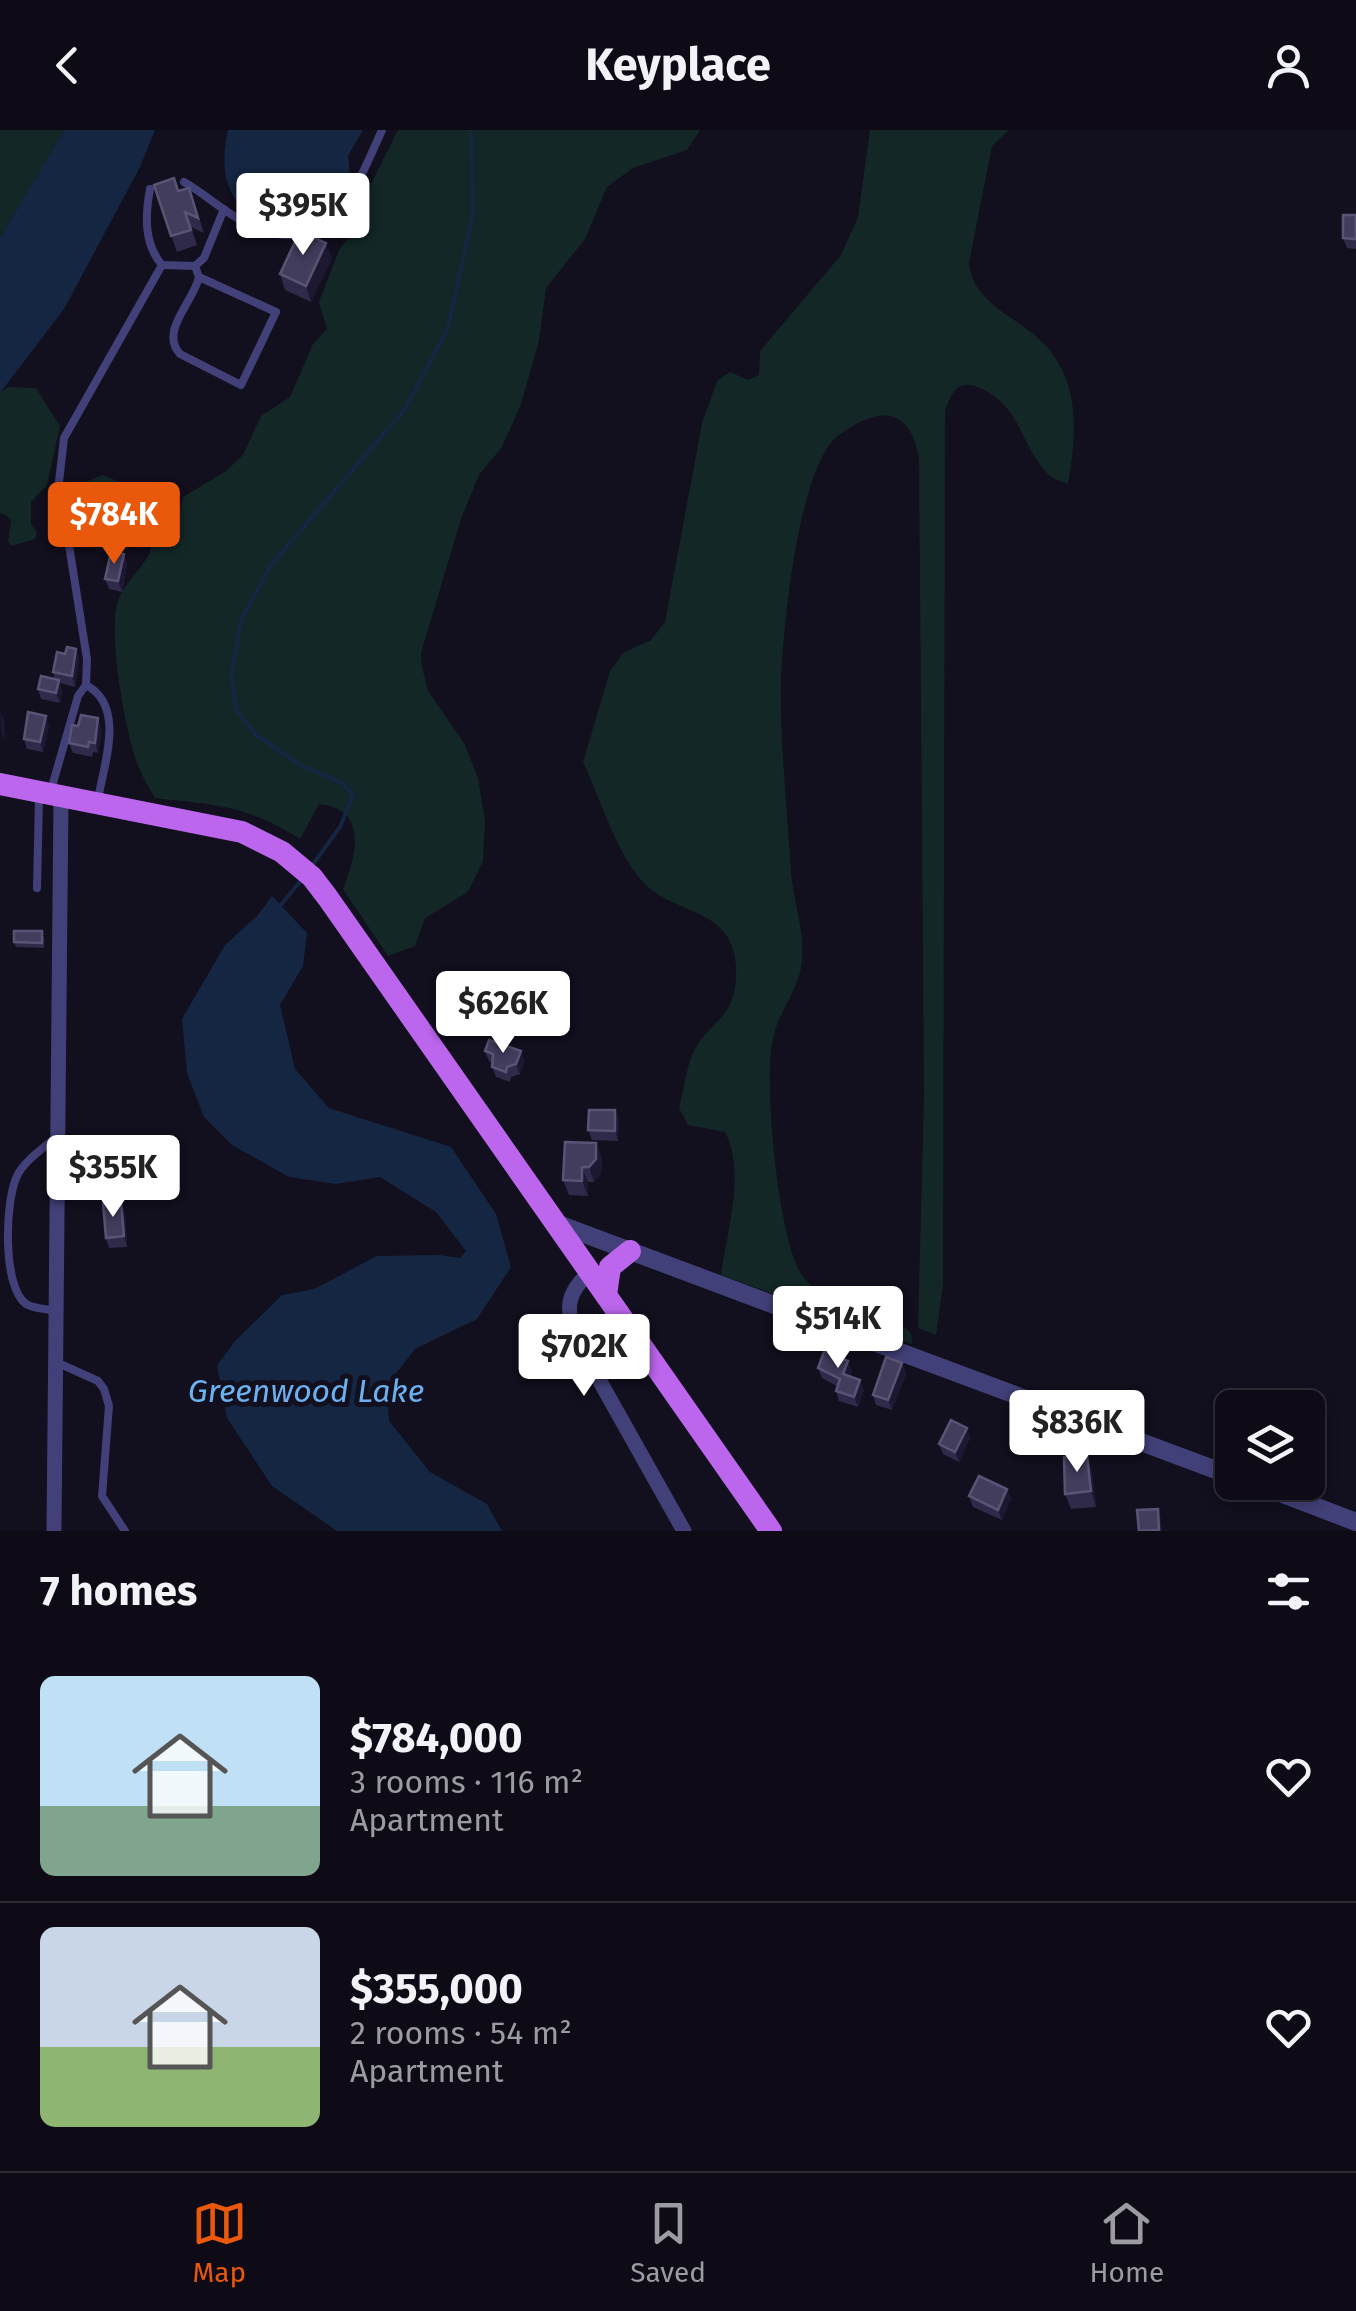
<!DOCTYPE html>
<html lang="en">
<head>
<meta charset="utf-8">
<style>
	:root { --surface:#0e0b16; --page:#1c1923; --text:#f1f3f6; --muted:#9b9ba1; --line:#2e2b35; --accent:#ea580c }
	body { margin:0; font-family:"Fira Sans",sans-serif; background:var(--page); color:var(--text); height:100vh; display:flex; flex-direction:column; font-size:38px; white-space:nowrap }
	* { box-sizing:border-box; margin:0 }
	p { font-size:32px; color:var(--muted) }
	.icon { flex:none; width:55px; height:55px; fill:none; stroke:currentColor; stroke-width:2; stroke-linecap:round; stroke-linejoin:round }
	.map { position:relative; height:1401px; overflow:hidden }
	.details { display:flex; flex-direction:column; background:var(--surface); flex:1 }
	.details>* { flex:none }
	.fabs { position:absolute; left:1215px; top:1260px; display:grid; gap:20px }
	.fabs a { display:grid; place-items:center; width:110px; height:110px; border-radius:15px; background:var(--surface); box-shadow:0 5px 15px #0003,0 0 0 2px var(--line); font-size:50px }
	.price { position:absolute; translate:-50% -85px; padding:0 22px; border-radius:10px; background:#fff; color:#222; font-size:32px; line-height:65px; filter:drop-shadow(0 2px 5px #0008) }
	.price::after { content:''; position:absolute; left:50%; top:60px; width:30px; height:22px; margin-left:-15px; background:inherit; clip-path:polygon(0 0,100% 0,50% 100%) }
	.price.current { background:var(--accent); color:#fff }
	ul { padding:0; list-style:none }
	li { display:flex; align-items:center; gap:30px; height:250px; padding:0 40px }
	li+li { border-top:2px solid var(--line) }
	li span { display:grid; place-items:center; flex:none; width:280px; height:200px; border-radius:15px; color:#555 }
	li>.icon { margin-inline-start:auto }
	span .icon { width:120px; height:120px; fill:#fffc; stroke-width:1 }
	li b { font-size:42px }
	h2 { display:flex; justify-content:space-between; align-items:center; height:120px; padding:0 40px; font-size:42px }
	header { display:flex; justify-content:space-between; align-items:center; height:130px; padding:0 40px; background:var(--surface); font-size:45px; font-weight:700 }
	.tab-bar { display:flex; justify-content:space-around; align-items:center; height:140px; border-top:2px solid var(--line); background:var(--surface); font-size:28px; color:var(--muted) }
	.tab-bar a { display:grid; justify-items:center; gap:5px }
	.tab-bar .current { color:var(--accent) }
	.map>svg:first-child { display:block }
	.green { fill:#132727 }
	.water { fill:#152642 }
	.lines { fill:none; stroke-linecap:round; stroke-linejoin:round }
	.stream { stroke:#152642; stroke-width:4 }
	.service { stroke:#424078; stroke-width:8 }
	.minor { stroke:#424078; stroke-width:15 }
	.tertiary { stroke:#424078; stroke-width:18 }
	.primary { stroke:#bb66ec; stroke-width:22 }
	.wall { fill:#302a4a }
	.shaded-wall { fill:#1d1731 }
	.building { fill:#423c5d; stroke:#595375; stroke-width:2.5 }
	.labels { text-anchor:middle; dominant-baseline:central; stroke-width:10; stroke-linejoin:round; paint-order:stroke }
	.water-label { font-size:32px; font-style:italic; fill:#6cb1ed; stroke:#120f1e }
</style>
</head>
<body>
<header><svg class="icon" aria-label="back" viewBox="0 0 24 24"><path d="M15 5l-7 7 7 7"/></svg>Keyplace<svg class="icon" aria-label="person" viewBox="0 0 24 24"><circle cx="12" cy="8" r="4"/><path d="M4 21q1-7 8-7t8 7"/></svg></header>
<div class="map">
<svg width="1356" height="1401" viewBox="0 0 1356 1401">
	<rect width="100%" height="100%" fill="#120f1e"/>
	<g class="green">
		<polygon points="0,0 64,0 0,108"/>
		<path d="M398 0H700L687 20 633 38 607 57 585 109 546 158 539 211 521 274 502 317 479 345 461 389 421 523 422 537 428 561 464 613 478 648 485 691 483 731 468 762 425 788 415 816 388 826 343 759C356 726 369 679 319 674L300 709C246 675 216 675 155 668 149 657 141 645 137 633 125 600 110 513 116 479 121 444 165 433 150 388L124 373 98 367 95 415H86L82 364 88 351 102 345 156 366 169 383 178 384 183 367 226 341 243 325 261 286 290 267 313 214 327 199 319 172 339 120 352 103 356 84Z"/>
		<path d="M870 0H1009L992 16 969 133C973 173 1014 185 1040 210 1081 248 1077 304 1068 354 1060 351 1052 349 1047 343 1018 312 1022 275 977 257 957 249 951 264 945 281L943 1155 936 1205 918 1198 924 964 919 329C910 276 879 276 839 305 798 335 783 500 781 551 780 614 787 678 791 741 793 773 807 805 801 838 796 862 778 884 773 908 763 952 778 1100 799 1140 816 1173 870 1183 903 1196L911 1203 912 1214 721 1145C727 1100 746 1043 725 1002L688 995 679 978C684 960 686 935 695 919 711 890 734 889 736 847 740 778 678 786 646 755 618 728 600 668 583 632L610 541 623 523 651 510 665 492 702 293 717 251 730 242 748 250 759 245 760 221 841 125 858 87Z"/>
		<polygon points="8,257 36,258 60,296 47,355 31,372 31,394 37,403 35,409 11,416 8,411 11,391 6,385 0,383 0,263"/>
	</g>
	<g class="water">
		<polygon points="64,0 155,0 140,37 64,179 0,263 0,108"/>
		<path d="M363 0 348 26 350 45C338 62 323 87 302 95 285 101 272 96 257 88 223 69 220 36 228 0Z"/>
		<polygon points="272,766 307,803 303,836 280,875 295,939 329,978 451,1017 496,1084 511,1137 477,1189 415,1219 387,1255 389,1291 430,1342 487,1374 502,1401 337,1401 272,1356 227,1288 217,1235 236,1210 282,1165 314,1159 377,1126 439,1125 460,1128 466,1121 436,1082 380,1047 336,1054 289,1047 232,1015 204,987 187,943 182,889 225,815 258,785"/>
	</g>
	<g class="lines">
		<g class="stream">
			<polyline points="311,737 340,697 353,665 342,653 300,635 256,605 237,581 231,547 241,490 271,435 405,279 448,198 473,83 471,0"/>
			<polyline points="280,776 302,749"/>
		</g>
		<g class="service">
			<path d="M184 52C207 65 226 84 250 95 330 133 356 58 382 0"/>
			<path d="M150 59C145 86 144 114 162 135L195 136 204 128 224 79"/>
			<path d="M195 136 199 147 276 182 241 255 180 224C159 201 194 171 199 147"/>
			<polyline points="86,555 87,529 59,352 64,308 162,135"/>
			<path d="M51 660 78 566 86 555C126 576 104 634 98 669"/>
			<polyline points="37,758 39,667"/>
			<path d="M56 1007C44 1018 24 1031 17 1046 5 1071 2 1156 26 1174 34 1179 48 1179 57 1181"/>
			<polyline points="56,1232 98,1251 104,1259 109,1276 102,1366 125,1401"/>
		</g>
		<g class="minor">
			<path d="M590 1142C566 1163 566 1178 575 1207L684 1401"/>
			<polyline points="54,1401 61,667"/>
		</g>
		<g class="tertiary">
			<polyline points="558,1094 1232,1346"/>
			<polyline points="1251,1352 1356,1392"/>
		</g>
		<g class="primary">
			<polyline points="0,654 242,702 282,722 312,747 328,768 771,1401"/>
			<polyline points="606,1165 610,1137 630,1121"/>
		</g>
	</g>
	<g class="wall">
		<polygon points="154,55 179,61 189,58 204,103 191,97 197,115 177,122"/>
		<polygon points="1356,85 1356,119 1347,118 1343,108"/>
		<polygon points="332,128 311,172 285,160 280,144"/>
		<polygon points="124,424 127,435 122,462 109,459 105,449"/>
		<polygon points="76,519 79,529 75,557 60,553 62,561 60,573 41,569 38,559 55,550 53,542 65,524"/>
		<polygon points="49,596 43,622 27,619 24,609"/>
		<polygon points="102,599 98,623 93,622 92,627 73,623 69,613"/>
		<polygon points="44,806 44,818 16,817 14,812"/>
		<polygon points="485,921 521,921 524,931 520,944 511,947 510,952 496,947 492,937 493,933 489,931"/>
		<polygon points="615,980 619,991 618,1011 592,1010 588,1000"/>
		<polygon points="596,1013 602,1029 601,1044 594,1052 588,1052 588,1066 569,1065 563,1050"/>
		<polygon points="121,1072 125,1082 127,1117 109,1118 106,1108"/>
		<polygon points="845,1230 848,1231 852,1241 850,1246 864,1260 858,1277 839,1271 836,1261 837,1256 822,1248 818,1238"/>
		<polygon points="902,1233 906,1244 892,1280 876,1275 873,1265"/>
		<polygon points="967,1298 970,1308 959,1332 943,1324 939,1314"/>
		<polygon points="1092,1341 1096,1377 1071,1379 1065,1364"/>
		<polygon points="1007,1359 1011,1369 1002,1390 973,1377 969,1366"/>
	</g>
	<g class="shaded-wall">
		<polygon points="326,113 332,128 311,172 306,156"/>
		<polygon points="124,424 127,435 122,462 118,451"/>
		<polygon points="76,519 79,529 75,557 72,546"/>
		<polygon points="59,550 62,561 60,573 56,563"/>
		<polygon points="0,580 4,590 5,613 1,602"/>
		<polygon points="46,586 49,596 43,622 40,612"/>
		<polygon points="98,588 102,599 98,623 95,613"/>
		<polygon points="521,921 524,931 520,944 516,934"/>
		<polygon points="615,980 619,991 618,1011 615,1001"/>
		<polygon points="596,1013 602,1029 601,1044 594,1052 589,1037"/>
		<polygon points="582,1037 588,1052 588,1066 582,1051"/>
		<polygon points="121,1072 125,1082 127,1117 124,1106"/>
		<polygon points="848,1231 852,1241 847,1254 843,1244"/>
		<polygon points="902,1233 906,1244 892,1280 888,1270"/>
		<polygon points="860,1250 864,1260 858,1277 854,1267"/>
		<polygon points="967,1298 970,1308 959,1332 955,1322"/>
		<polygon points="1087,1325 1092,1341 1096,1377 1091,1361"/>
		<polygon points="1007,1359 1011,1369 1002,1390 998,1380"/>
		<polygon points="1158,1379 1161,1389 1162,1401 1160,1401"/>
	</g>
	<g class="building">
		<polygon points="174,48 178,61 189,58 198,88 185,82 191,100 171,106 154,55"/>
		<polygon points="1343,85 1356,85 1356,109 1343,108"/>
		<polygon points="300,101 326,113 306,156 280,144"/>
		<polygon points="111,422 124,424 118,451 105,449"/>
		<polygon points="67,517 76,519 72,546 53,542 57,522 65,524"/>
		<polygon points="41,546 59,550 56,563 38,559"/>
		<polygon points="28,582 46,586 40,612 24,609"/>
		<polygon points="81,585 98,588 95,613 89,612 88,617 69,613 72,595 78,596"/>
		<polygon points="14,801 42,801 42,813 14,812"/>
		<polygon points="489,910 521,921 516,934 507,937 506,942 492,937 493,924 485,921"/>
		<polygon points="589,980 615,980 615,1001 588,1000"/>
		<polygon points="565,1012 596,1013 596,1029 589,1037 582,1037 582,1051 563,1050"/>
		<polygon points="121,1072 124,1106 106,1108 103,1073"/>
		<polygon points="827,1214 841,1220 840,1228 848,1231 843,1244 860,1250 854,1267 836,1261 840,1249 818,1238"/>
		<polygon points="886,1227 902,1233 888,1270 873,1265"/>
		<polygon points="951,1290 967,1298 955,1322 939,1314"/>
		<polygon points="1087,1325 1091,1361 1065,1364 1064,1327"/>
		<polygon points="979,1346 1007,1359 998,1380 969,1366"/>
		<polygon points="1158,1379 1159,1400 1139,1401 1137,1380"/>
	</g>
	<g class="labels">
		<g class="water-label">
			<text x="306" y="1261">Greenwood Lake</text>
		</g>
	</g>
</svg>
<div class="fabs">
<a><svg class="icon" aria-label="layers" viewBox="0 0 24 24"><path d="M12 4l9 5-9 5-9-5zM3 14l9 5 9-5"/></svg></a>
</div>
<b class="price" style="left:303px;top:128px">$395K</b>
<b class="price current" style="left:114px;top:437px">$784K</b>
<b class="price" style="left:503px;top:926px">$626K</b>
<b class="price" style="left:113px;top:1090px">$355K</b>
<b class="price" style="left:838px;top:1241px">$514K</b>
<b class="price" style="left:584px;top:1269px">$702K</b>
<b class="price" style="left:1077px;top:1345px">$836K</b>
</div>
<section class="details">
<h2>7 homes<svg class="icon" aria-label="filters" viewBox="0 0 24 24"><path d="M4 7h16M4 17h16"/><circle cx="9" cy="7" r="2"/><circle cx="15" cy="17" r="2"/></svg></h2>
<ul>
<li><span style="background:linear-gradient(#bfe0f5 65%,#7fa58c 0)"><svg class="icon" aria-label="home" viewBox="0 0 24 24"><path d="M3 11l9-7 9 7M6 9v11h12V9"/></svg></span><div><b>$784,000</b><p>3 rooms · 116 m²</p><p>Apartment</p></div><svg class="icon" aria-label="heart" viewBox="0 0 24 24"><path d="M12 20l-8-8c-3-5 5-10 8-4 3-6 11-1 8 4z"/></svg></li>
<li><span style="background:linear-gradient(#c9d6e8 60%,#8fb573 0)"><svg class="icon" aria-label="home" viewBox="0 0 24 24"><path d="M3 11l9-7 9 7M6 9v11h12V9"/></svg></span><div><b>$355,000</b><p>2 rooms · 54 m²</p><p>Apartment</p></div><svg class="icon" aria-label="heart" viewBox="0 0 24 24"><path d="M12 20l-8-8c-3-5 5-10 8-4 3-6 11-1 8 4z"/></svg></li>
</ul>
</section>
<nav class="tab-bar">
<a class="current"><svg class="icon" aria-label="map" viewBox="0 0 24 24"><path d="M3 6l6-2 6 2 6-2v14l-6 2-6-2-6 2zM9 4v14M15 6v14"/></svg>Map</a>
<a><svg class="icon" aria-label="saved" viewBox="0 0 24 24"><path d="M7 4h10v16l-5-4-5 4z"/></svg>Saved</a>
<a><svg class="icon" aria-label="home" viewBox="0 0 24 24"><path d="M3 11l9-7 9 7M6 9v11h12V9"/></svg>Home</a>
</nav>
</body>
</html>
